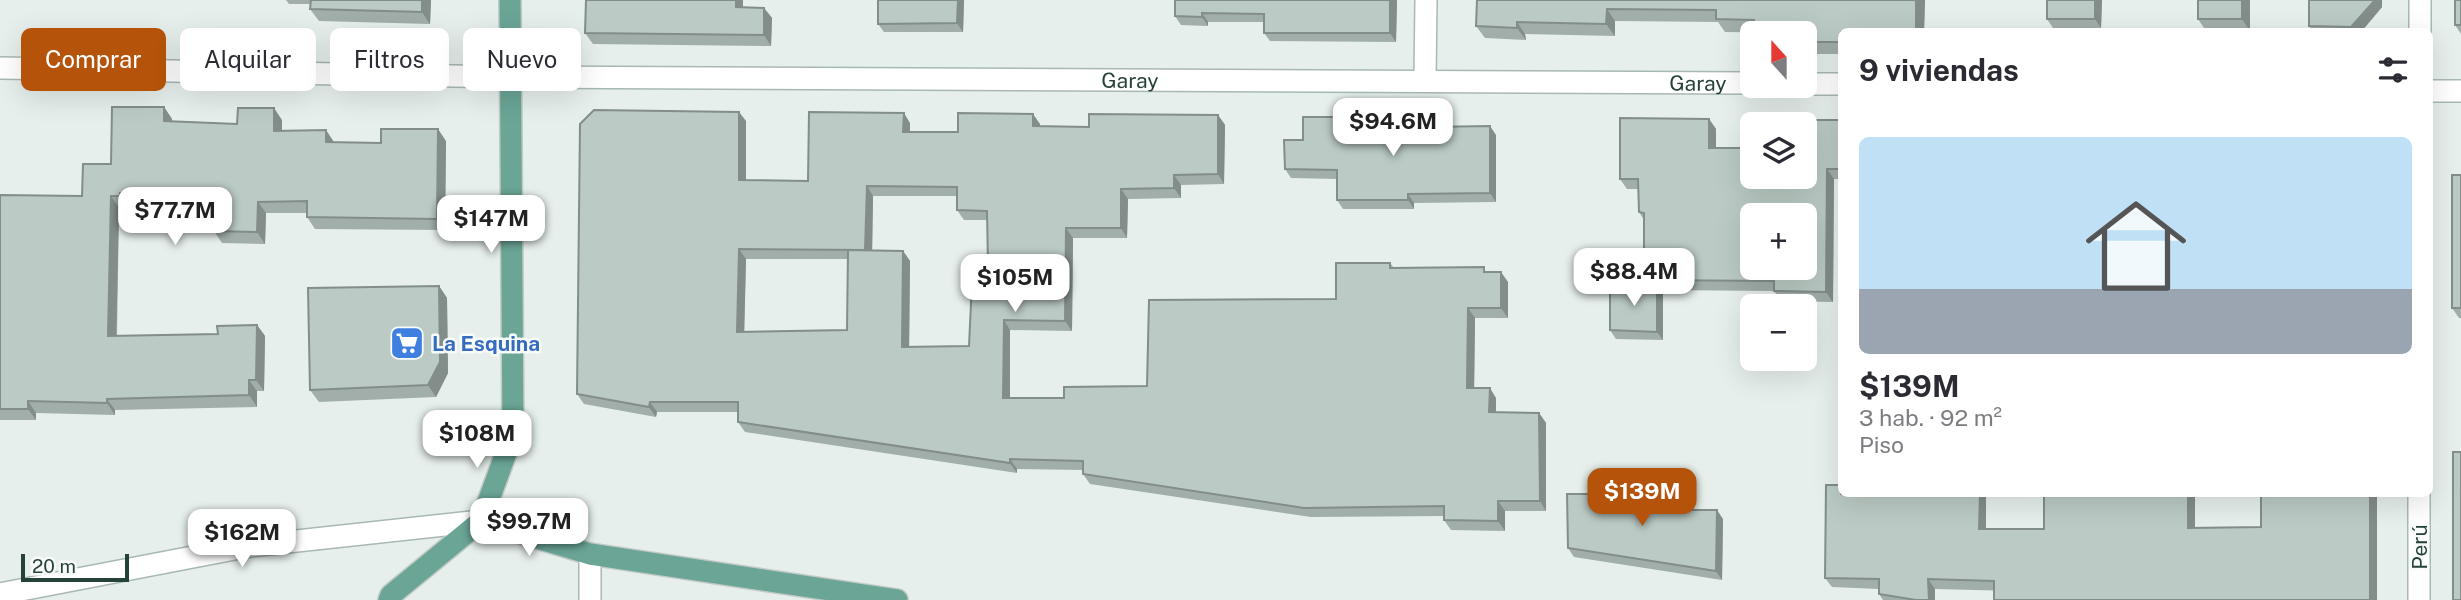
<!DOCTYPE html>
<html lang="es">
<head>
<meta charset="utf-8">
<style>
	:root { --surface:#fff; --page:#f2f2f3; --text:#2b2b33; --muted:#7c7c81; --line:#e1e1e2; --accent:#b45309 }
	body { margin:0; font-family:"Public Sans",sans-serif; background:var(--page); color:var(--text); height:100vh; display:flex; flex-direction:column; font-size:26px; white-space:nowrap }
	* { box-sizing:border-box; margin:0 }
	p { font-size:23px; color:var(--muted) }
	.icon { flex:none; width:38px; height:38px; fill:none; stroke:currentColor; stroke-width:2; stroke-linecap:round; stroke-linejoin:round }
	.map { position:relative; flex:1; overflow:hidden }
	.drawer { position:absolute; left:1838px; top:28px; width:595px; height:469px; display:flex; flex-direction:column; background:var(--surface); border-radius:10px; box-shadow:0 7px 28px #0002 }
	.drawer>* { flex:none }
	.top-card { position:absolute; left:21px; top:28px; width:665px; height:63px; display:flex; gap:14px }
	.needle { width:46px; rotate:339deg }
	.fabs { position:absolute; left:1740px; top:21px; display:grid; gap:14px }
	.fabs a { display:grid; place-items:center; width:77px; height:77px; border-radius:10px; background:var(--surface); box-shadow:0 7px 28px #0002; font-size:35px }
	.scale { position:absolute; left:21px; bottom:18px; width:108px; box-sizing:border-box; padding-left:7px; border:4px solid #24423a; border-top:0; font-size:19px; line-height:24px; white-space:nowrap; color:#24423a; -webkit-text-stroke:5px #f7fbf9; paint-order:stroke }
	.price { position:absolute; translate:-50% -60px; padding:0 16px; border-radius:14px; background:#fff; color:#222; font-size:23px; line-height:46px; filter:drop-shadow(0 2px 4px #0008) }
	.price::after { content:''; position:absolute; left:50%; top:42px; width:21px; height:16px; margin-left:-10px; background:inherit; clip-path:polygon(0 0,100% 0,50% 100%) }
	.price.selected { background:var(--accent); color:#fff }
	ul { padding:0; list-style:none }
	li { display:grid; align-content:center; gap:14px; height:371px; padding:0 21px }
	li+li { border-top:2px solid var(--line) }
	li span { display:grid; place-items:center; height:217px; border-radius:10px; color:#555 }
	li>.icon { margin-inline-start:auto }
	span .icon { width:126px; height:126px; fill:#fffc; stroke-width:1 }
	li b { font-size:30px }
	h2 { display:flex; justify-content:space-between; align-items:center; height:84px; padding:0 21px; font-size:30px }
	.pill { padding:0 24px; border-radius:10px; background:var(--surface); box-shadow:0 7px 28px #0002; font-size:24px; line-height:63px }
	.pill.selected { background:var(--accent); color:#fff }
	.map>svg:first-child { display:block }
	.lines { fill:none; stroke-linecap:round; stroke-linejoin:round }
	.minor-casing { stroke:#a8b8b2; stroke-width:24 }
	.major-casing { stroke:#c2cac8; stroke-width:24 }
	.minor { stroke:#fff; stroke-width:21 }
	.major { stroke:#6aa596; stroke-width:21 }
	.wall { fill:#a1aea9; fill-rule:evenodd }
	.shaded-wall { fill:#838d89 }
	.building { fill:#bbcac4; stroke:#838d89; stroke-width:2; fill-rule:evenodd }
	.labels { text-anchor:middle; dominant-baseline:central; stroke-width:5; stroke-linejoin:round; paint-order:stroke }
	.street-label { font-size:21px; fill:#24423a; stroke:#f7fbf9 }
	.shop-label { font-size:21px; font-weight:bold; fill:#366cbe; stroke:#f7fbf9; text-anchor:start }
</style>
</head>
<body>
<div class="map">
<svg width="2461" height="600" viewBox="0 0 2461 600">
	<rect width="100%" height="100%" fill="#e6efeb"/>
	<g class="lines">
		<g class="minor-casing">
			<g id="minor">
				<polyline points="2420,0 2420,32"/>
				<path id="s1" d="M0 68 511 77 1752 83"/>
				<polyline points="1425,80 1426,0"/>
				<polyline points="1804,84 1841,84"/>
				<polyline points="2429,91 2461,91"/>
				<polyline points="0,594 250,546 481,521"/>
				<polyline points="590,600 590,554"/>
				<polyline points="2419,600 2419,494"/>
			</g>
		</g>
		<g class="major-casing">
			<g id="major">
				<polyline points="481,521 590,554 897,600"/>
				<polyline points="389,600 391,595 481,521 513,434 510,0"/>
			</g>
		</g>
		<use href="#minor" class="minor"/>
		<use href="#major" class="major"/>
	</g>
	<g class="wall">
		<polygon points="286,0 431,0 430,24 319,21 310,9 311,4 289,4"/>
		<polygon points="878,0 964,0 963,32 884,32 878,24"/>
		<polygon points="1175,0 1397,0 1396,42 1270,41 1264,33 1264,22 1208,22 1208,26 1181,25 1175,16"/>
		<polygon points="1477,0 1925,0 1924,32 1841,32 1841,54 1804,54 1804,33 1725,32 1718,22 1615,21 1615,36 1525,34 1526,40 1485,38 1476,26"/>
		<polygon points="2047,0 2102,0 2101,28 2053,28 2047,19"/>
		<polygon points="2250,0 2250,31 2206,31 2198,19"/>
		<polygon points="2309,0 2382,0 2382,7 2361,32 2313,32 2309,26"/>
		<polygon points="2461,0 2461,34 2455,25"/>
		<polygon points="743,7 764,8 772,18 771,46 593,44 585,33"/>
		<polygon points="164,107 172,119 172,121 237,124 282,120 282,131 334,143 446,141 445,230 315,229 307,217 307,213 266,213 265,244 222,243 214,231 216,202 154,203 154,205 128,205 128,208 119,208 117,336 218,334 257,325 265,336 264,391 257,391 257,407 115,410 115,415 36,413 36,420 0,420 0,195 82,196"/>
		<path d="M1218 115 1225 125 1224 184 1181 185V198L1128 199 1127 238H1073L1072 331 1010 330V398H1064L1147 386 1336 299 1390 263 1394 268 1488 272 1508 282V318H1475L1474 388 1496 398V412L1539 413 1546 423V511H1505V531L1451 530 1444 520V516L1311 517 1090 484 1083 474V470L1017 469V473L745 432 738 422V412H657L656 417 584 404 577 394 746 121V180L808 181 910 123V132H958L1040 124V126L1089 127ZM873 196H957V210L964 220H987L988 266 969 346 909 347 910 261 903 251H872ZM746 259H848L847 330 744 332Z"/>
		<polygon points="1709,119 1716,129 1716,148 1804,177 1841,120 1841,179 1834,179 1833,302 1781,301 1774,291 1660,290 1663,293 1663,340 1616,339 1610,330 1648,285 1644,280 1644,220 1639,212 1639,189 1627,189 1620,179"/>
		<polygon points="1363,122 1428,123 1431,127 1496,135 1496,202 1414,203 1414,209 1343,209 1337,200 1337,179 1291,178 1285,169 1303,140"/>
		<polygon points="2461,175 2461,318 2459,318 2452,308"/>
		<polygon points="439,286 447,298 448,373 436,397 319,402 310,390"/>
		<polygon points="1841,494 1986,494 1986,529 2044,529 2195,494 2195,528 2377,600 1935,589 1935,600 1883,600 1879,594 1879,589 1832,587 1825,578"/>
		<polygon points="1653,495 1653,500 1681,500 1687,510 1723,519 1722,580 1574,557 1568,548"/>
	</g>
	<g class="shaded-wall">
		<polygon points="422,0 431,0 430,24 422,12"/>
		<polygon points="736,0 743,0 743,18 736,7"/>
		<polygon points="958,0 964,0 963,32 957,23"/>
		<polygon points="1390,0 1397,0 1396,42 1390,33"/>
		<polygon points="1916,0 1925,0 1924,32 1916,32"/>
		<polygon points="2095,0 2102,0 2101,28 2095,19"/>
		<polygon points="2242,0 2250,0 2250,31 2242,19"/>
		<polygon points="2375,0 2382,0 2382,7 2361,32 2355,32 2351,27"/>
		<polygon points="764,8 772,18 771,46 764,35"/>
		<polygon points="1607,9 1615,21 1615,36 1606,24"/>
		<polygon points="1202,13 1208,22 1208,26 1202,17"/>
		<polygon points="1517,22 1525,34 1526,40 1517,28"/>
		<polygon points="164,107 172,119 172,132 164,121"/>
		<polygon points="274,108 282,120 282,142 274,131"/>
		<polygon points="739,112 746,121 746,190 739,180"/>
		<polygon points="904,113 910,123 910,142 903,132"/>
		<polygon points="1033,114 1040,124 1040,136 1033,126"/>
		<polygon points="1218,115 1225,125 1224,184 1218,174"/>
		<polygon points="1709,119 1716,129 1716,158 1709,148"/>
		<polygon points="1490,126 1496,135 1496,202 1490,193"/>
		<polygon points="438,129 446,141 445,230 437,219"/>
		<polygon points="326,130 334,142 334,154 326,142"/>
		<polygon points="1827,169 1834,179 1833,302 1826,292"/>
		<polygon points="1174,175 1181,185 1181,198 1174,188"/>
		<polygon points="867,186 873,196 872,259 865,250"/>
		<polygon points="1121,189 1128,199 1127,238 1121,228"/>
		<polygon points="120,193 128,205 128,208 120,196"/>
		<polygon points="1408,194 1414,203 1414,209 1408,200"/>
		<polygon points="111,196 119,208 116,348 108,336"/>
		<polygon points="258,202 266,213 265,244 257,232"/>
		<polygon points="1066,228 1073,238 1072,331 1065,321"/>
		<polygon points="739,249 746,259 744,342 737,332"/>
		<polygon points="903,251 910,261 909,357 902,347"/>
		<polygon points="1501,272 1508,282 1508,318 1501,308"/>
		<polygon points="1657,285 1663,293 1663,340 1657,332"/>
		<polygon points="439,286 447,298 448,373 436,397 428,385"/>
		<polygon points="1468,308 1475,318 1474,398 1467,388"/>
		<polygon points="1004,320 1010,330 1010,408 1003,398"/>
		<polygon points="257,325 265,336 264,391 256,380"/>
		<polygon points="249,380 257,391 257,407 249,395"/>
		<polygon points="1490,388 1496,398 1496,422 1489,412"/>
		<polygon points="107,399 115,410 115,415 107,403"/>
		<polygon points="28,401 36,413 36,420 28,409"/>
		<polygon points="650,402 657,412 656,417 649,407"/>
		<polygon points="1539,413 1546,423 1546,511 1540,501"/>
		<polygon points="1010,459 1017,469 1017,473 1010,463"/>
		<polygon points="1647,486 1653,495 1653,509 1647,500"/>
		<polygon points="1980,494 1986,494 1986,538 1979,529"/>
		<polygon points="2188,494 2195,494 2195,537 2188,528"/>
		<rect x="2370" y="494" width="7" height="106"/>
		<polygon points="1681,500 1687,509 1687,519 1681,510"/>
		<polygon points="1498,501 1505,511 1505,531 1498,521"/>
		<polygon points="1717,510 1723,519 1722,580 1716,571"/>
		<polygon points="1928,579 1935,589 1935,600 1929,600"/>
	</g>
	<g class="building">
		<polygon points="311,0 422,0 422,12 310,9"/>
		<polygon points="586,0 736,0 736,7 764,8 764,35 585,33"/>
		<polygon points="878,0 958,0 957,23 878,24"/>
		<polygon points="1175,0 1390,0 1390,33 1264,33 1264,14 1202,13 1202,17 1175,16"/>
		<polygon points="1477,0 1916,0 1916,32 1841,32 1841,42 1804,42 1804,33 1754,33 1754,20 1716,19 1716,10 1607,9 1606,24 1517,22 1517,28 1476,26"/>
		<rect x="2047" y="0" width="48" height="19"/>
		<rect x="2198" y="0" width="44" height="19"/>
		<polygon points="2309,0 2375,0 2351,27 2309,26"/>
		<rect x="2455" y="0" width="6" height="25"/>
		<polygon points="112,107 164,107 164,121 237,124 238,108 274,108 274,131 326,130 326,142 381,143 381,129 438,129 437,219 307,217 307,201 258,202 257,232 214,231 216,191 146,191 146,194 120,193 120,196 111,196 108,336 218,334 217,326 257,325 256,380 249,380 249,395 107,399 107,403 28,401 28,409 0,409 0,195 82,196 83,164 111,164"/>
		<path d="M594 110 739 112V180L808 181 809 112 904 113 903 132H958V113L1033 114V126L1089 127V114L1218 115V174L1174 175V188L1121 189V228H1066L1065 321 1004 320 1003 398H1064V387L1147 386 1149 300 1336 299V263H1390V268L1484 267V272H1501V308H1468L1467 388H1490L1489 412 1539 413 1540 501H1498V521L1444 520V506L1304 508 1083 474V461L1010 459V463L738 422V402H650L649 407 577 394 580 124ZM867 186 957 187V210L987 211 988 266H984V282H972L969 346 902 347 903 251 848 250 847 330 737 332 739 249 865 250Z"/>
		<polygon points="1303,117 1359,117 1360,122 1428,123 1428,127 1490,126 1490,193 1408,194 1408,200 1337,200 1337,170 1285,169 1284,140 1303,140"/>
		<path d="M1620 118 1709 119V148H1752V177H1804V124H1799V120H1841V169H1827L1826 292 1774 291V281L1644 280V213L1639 212 1638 179H1620ZM1752 215H1804V268H1752Z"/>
		<rect x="2452" y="175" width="9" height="133"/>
		<polygon points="1610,285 1657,285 1657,332 1610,330"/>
		<polygon points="439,286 440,362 428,385 310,390 308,288"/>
		<rect x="2453" y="452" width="8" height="148"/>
		<polygon points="1826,485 1841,485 1841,494 1980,494 1979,529 2044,529 2044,494 2188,494 2188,528 2261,527 2261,494 2370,494 2370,600 1994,600 1994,581 1928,579 1929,600 1916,600 1879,594 1879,579 1825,578"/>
		<polygon points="1647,486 1647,500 1681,500 1681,510 1717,510 1716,571 1568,548 1567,494 1608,494 1608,487"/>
	</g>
	<defs>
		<g id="supermarket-square" transform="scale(1.75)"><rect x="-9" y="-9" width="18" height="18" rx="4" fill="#3f7fe0" stroke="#f7fbf9"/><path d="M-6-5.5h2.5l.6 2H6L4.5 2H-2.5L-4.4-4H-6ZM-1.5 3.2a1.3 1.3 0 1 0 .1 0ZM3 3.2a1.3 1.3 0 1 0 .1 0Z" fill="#fff"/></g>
	</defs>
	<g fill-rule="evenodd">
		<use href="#supermarket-square" x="407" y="343"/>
	</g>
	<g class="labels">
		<g class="street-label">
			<text stroke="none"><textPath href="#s1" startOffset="1130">Garay</textPath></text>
			<text stroke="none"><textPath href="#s1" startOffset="1698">Garay</textPath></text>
			<text transform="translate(2419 547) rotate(-90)">Perú</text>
		</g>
		<g class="shop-label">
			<text x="432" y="343">La Esquina</text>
		</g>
	</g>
</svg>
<div class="fabs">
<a><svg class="needle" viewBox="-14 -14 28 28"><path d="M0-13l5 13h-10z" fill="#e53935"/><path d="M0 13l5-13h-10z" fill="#7c7c81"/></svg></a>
<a><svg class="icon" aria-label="layers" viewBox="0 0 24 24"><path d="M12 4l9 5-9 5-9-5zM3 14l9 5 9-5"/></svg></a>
<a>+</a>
<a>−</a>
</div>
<div class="scale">20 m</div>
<b class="price" style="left:1393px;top:158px">$94.6M</b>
<b class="price" style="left:175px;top:247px">$77.7M</b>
<b class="price" style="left:491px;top:255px">$147M</b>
<b class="price" style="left:1634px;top:308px">$88.4M</b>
<b class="price" style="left:1015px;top:314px">$105M</b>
<b class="price" style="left:477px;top:470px">$108M</b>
<b class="price selected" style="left:1642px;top:528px">$139M</b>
<b class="price" style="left:529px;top:558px">$99.7M</b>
<b class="price" style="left:242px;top:569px">$162M</b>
<div class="top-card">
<a class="pill selected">Comprar</a>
<a class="pill">Alquilar</a>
<a class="pill">Filtros</a>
<a class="pill">Nuevo</a>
</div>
<section class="drawer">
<h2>9 viviendas<svg class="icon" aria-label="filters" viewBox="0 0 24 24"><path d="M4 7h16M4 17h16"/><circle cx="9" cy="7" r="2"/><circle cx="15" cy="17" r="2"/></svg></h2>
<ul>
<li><span style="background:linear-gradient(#bfe0f5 70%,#9aa5b1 0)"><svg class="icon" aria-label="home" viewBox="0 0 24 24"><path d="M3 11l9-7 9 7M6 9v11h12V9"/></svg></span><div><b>$139M</b><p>3 hab. · 92 m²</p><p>Piso</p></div></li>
</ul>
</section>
</div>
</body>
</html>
